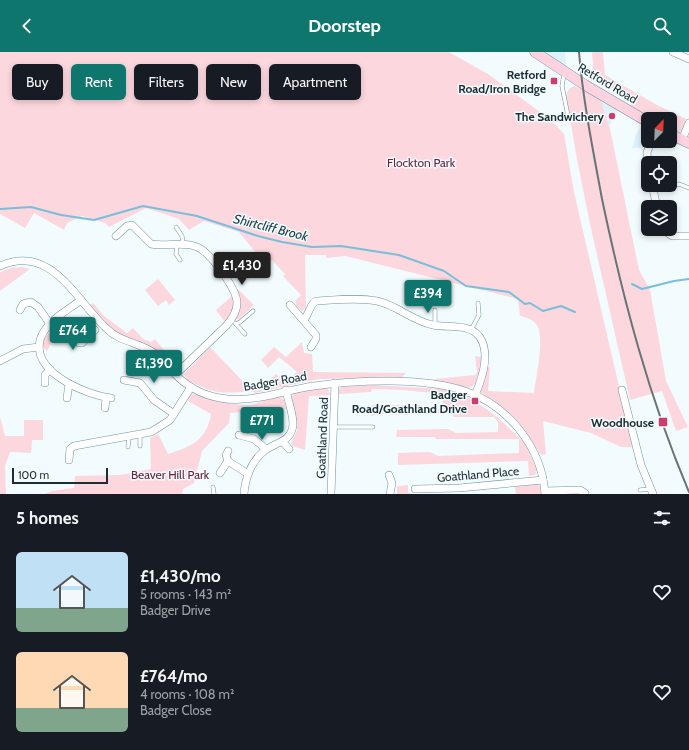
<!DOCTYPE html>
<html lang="en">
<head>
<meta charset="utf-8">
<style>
	:root { --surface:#171b24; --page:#20242c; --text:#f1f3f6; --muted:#9ea1a6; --accent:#0f766e }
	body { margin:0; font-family:Cabin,sans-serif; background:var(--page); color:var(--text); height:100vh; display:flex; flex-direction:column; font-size:15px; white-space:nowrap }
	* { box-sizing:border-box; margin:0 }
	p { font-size:13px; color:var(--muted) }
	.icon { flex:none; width:22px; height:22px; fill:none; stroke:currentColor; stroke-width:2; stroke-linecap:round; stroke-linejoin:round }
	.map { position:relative; height:442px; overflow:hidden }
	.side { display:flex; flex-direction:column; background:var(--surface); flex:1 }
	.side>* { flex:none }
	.banner { position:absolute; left:12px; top:12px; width:400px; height:36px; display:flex; gap:8px }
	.needle { width:26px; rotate:23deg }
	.fabs { position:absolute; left:641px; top:60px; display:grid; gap:8px }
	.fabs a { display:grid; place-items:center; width:36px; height:36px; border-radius:6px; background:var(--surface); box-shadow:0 2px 6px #0003; font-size:20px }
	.scale { position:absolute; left:12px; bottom:10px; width:96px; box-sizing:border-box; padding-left:4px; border:2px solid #1d2d34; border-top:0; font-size:11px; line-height:14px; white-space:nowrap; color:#1d2d34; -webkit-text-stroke:3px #f2fbfe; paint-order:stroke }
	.price { position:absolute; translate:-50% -34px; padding:0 9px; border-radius:4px; background:var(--accent); color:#fff; font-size:13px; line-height:26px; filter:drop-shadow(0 1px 2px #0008) }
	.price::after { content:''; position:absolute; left:50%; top:24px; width:12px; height:9px; margin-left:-6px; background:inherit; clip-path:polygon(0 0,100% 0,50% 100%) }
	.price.active { background:#222; color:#fff }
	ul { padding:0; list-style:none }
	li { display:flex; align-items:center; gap:12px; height:100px; padding:0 16px }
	li span { display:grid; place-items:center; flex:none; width:112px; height:80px; border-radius:6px; color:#555 }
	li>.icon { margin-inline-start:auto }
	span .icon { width:48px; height:48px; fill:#fffc; stroke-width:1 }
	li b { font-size:17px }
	h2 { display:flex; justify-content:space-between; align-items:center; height:48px; padding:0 16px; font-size:17px }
	.pill { padding:0 14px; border-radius:6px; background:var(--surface); box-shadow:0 2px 6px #0003; font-size:14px; line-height:36px }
	.pill.active { background:var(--accent); color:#fff }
	header { display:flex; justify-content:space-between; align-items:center; height:52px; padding:0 16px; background:var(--accent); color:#fff; font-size:18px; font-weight:700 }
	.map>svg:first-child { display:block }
	.built { fill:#def2fa }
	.green { fill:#fcd7de }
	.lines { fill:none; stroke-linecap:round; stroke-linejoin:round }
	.stream { stroke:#78bfdb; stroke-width:2 }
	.lane-casing { stroke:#6d95a5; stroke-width:4.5 }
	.street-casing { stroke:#6d95a5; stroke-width:8 }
	.secondary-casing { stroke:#6d95a5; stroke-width:11 }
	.lane { stroke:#fff; stroke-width:3.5 }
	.street { stroke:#fff; stroke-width:7 }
	.secondary { stroke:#fed3e0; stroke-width:10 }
	.rail { stroke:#67757a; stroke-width:2 }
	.poi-dot { fill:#cb3e6c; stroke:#f2fbfe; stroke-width:1.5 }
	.labels { text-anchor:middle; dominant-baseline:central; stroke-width:3; stroke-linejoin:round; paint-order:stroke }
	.poi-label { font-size:12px; font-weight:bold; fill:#1d2d34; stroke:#f2fbfe; text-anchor:end }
	.street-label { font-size:12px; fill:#1d2d34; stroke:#f2fbfe }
	.park-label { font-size:12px; fill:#6e2039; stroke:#f2fbfe }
	.water-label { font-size:13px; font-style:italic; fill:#183a46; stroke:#f2fbfe }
</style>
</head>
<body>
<header><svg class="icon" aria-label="back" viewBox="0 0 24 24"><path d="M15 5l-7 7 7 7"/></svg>Doorstep<svg class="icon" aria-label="search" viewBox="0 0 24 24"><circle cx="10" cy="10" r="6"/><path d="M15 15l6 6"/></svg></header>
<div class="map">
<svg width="689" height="442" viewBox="0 0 689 442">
	<rect width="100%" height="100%" fill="#f2fbfe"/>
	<g class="built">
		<polygon points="543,0 565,0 566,17"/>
		<polygon points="600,48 618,59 609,74"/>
		<polygon points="641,74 648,78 648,85 642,96 632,96 635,85"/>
	</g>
	<g class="green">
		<path d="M0 0H449L488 22 551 68 564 82 574 140 633 395H621L591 381 543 369 546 402 541 403C522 371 512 360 480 340L487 313 490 316 488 339 534 341C536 324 544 290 538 275 534 267 527 266 520 264L518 247 345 204 326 206V203H305L306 256 302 259 296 254V248L301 243 283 224 285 222 272 208 266 213 239 180 204 169 189 178 179 167 146 156 109 175 105 171 82 164 67 171 64 178 34 161 25 176 0 162Z"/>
		<path d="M592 0H603L605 23 657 53 686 67 682 79 679 80 670 75V67C652 67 645 63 631 53L632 48 604 32 605 29 594 26Z"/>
		<polygon points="574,34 600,46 610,77 639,218 650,238 666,329 688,375 676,379 662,339 630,348 590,172 577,107 566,43 569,37"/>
		<polygon points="22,215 30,217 0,239 0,220 11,216"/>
		<polygon points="158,227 175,248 169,253 166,248 158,254 145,238"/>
		<polygon points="239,238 254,253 239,267 225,270 216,258"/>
		<polygon points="93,251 104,264 127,281 133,276 143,287 151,290 155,287 175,312 173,314 156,299 124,285 104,271 89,254"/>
		<polygon points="56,273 60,274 47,299 42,294 45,286"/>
		<path d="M302 290 304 301 312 302 313 320 406 321 401 326 319 327 255 341 252 339C221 342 215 342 187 328L184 322 210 295 252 339 259 337 276 322 285 330 297 320 279 305 268 316 261 308 274 295 286 305Z"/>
		<path d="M475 304 482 305C481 315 480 332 469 336L434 328 435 327C449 326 461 324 475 323L477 321Z"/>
		<polygon points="373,333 442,337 468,344 496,364 524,390 537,418 535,423 529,424 528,409 398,413 398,401 430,400 438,404 519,401 519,387 436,387 435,385 396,385 397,378 448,377 456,381 498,380 498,370 494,365 453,365 453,361 392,363 391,360 371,364 372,353 422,353 422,357 443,357 443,342 403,338 372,337 371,340 339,342 339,338 341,335"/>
		<polygon points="327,336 331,343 309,344 305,398 292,394 291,391 297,379 297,372 291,345 294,341"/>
		<path d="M192 342C210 344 224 353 245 353 258 354 267 344 281 345L284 348 286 357 230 361 229 371 202 399 194 431 183 437 182 442H44L52 439 74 436 75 424 120 423 151 417 150 386 158 382 168 402C191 395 207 388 211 362L188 349 189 345Z"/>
		<polygon points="0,365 5,384 24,384 24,368 43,368 43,388 32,388 31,401 10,400 5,414 6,442 0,442"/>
		<polygon points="533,432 538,432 541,436 541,442 516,442 515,434"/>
		<polygon points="408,433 408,441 414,442 397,442 397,434"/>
	</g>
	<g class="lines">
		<g class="stream">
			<polyline points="0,157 31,155 61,163 94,168 143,154 197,164 258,184 282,190 312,195 341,194 399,203 444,219 466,234 509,240 525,252 530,251 543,259 561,254 575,260"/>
			<polyline points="632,232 642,237 674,229 689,227"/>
		</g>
		<g class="lane-casing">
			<g id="lane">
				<polyline points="564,22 562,34 568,64"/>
				<polyline points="653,138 679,132 689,136"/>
				<polyline points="176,175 182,184 183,192"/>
				<polyline points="177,193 176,202 180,208"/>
				<polyline points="435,258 435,273"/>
				<polyline points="235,271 245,282"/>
				<polyline points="236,272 240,270 253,259"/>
				<polyline points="471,278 479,263 478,251"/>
				<polyline points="334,375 373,375"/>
				<polyline points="140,394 140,383"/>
				<polyline points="128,395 129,384"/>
				<polyline points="213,435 214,442"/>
				<polyline points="640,438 650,437"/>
			</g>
		</g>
		<g class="street-casing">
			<g id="street">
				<polyline points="673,0 689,7"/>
				<polyline points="682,88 689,71"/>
				<polyline points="648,111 647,101 651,89"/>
				<polyline points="652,133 657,155"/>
				<polyline points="662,177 672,184 689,184"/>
				<path d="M116 184 127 174 132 173 151 192C166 195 183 189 197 195 210 200 237 237 237 251 237 260 232 267 227 273L176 322"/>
				<path d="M0 214C52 191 76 249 107 277 119 289 136 290 151 299 160 304 167 313 174 321 186 334 203 343 220 346 251 352 284 338 314 334 357 328 424 325 465 339 509 354 542 396 545 442"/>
				<path d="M81 248C68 258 48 268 41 285 28 319 86 343 111 346"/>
				<polyline points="290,253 316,283 316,287 311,295"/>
				<polyline points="20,258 23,252 31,250 38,255 50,272"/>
				<polyline points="57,266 79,291 82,291 95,278"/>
				<path d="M304 268C309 262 310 252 316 249 335 248 358 245 377 249 397 253 412 269 433 273 447 276 468 271 479 284 491 300 482 327 475 343"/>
				<polyline points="0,309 23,297 39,295"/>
				<polyline points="124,328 140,331 154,348 174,362"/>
				<polyline points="45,331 45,323 50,317"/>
				<polyline points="622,338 641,413 653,442"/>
				<polyline points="67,346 69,332"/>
				<polyline points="105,356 106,346"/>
				<polyline points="239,383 254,387 266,397"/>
				<polyline points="283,390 289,397"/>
				<polyline points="228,399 226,403 228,409 248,422"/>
				<polyline points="69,408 70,397 74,394 151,380 170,368 191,335"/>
				<polyline points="220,421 228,409"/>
				<polyline points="389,423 392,431 390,442"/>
				<polyline points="415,437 459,436 543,428"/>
				<polyline points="545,439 580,438 585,441"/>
				<path d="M244 442C245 427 251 410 263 400 274 390 292 391 293 372 293 361 288 349 286 338"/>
				<polyline points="331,442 335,331"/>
			</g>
		</g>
		<g class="secondary-casing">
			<g id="secondary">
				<polyline points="535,0 585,33 648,70"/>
				<polyline points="670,82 689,91"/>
			</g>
		</g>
		<use href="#lane" class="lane"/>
		<use href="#street" class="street"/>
		<use href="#secondary" class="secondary"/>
		<path class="rail" d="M579 0C583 49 593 98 602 147 623 247 649 346 689 440"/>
	</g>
	<g class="poi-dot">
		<rect x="550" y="25" width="8" height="8" rx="2"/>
		<circle cx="612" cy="64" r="4"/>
		<rect x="471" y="345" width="8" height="8" rx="2"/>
		<rect x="658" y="365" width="10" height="10" rx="2"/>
	</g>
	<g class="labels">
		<g class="poi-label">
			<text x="546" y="22">Retford<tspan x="546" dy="14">Road/Iron Bridge</tspan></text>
			<text x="604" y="64">The Sandwichery</text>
			<text x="467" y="342">Badger<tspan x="467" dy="14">Road/Goathland Drive</tspan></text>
			<text x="654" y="370">Woodhouse</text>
		</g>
		<g class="street-label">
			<text transform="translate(608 31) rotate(31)">Retford Road</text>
			<text transform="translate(275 329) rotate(-10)">Badger Road</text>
			<text transform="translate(322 386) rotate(-88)">Goathland Road</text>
			<text transform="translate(478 422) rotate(-5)">Goathland Place</text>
		</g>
		<g class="park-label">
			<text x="421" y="110">Flockton Park</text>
			<text x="170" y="422">Beaver Hill Park</text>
		</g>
		<g class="water-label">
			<text transform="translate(271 175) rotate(14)">Shirtcliff Brook</text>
		</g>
	</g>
</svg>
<div class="fabs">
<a><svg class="needle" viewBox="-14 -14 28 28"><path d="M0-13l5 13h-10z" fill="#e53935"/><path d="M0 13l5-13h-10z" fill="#9ea1a6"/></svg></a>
<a><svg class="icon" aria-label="locate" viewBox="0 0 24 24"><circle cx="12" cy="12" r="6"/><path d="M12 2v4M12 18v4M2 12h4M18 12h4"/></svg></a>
<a><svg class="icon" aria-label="layers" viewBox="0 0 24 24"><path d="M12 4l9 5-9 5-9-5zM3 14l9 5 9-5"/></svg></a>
</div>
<div class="scale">100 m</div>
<b class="price active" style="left:242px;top:234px">£1,430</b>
<b class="price" style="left:428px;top:262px">£394</b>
<b class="price" style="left:73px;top:299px">£764</b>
<b class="price" style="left:154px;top:332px">£1,390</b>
<b class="price" style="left:262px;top:389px">£771</b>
<div class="banner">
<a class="pill">Buy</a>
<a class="pill active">Rent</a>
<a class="pill">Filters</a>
<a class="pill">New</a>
<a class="pill">Apartment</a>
</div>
</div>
<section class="side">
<h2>5 homes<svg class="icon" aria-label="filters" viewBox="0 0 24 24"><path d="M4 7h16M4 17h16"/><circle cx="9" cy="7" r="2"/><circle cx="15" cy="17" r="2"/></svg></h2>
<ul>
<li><span style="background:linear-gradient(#bfe0f5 70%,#7fa58c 0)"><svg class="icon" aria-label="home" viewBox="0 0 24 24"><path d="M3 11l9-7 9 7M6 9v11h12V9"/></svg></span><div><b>£1,430/mo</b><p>5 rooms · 143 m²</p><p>Badger Drive</p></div><svg class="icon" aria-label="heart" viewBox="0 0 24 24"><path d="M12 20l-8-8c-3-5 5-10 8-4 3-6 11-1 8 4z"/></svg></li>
<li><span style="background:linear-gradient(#ffd9b3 70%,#7fa58c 0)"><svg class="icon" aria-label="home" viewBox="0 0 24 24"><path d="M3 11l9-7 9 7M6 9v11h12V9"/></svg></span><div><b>£764/mo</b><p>4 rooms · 108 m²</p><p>Badger Close</p></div><svg class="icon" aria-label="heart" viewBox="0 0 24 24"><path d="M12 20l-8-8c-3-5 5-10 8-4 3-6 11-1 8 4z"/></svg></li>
</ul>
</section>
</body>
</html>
